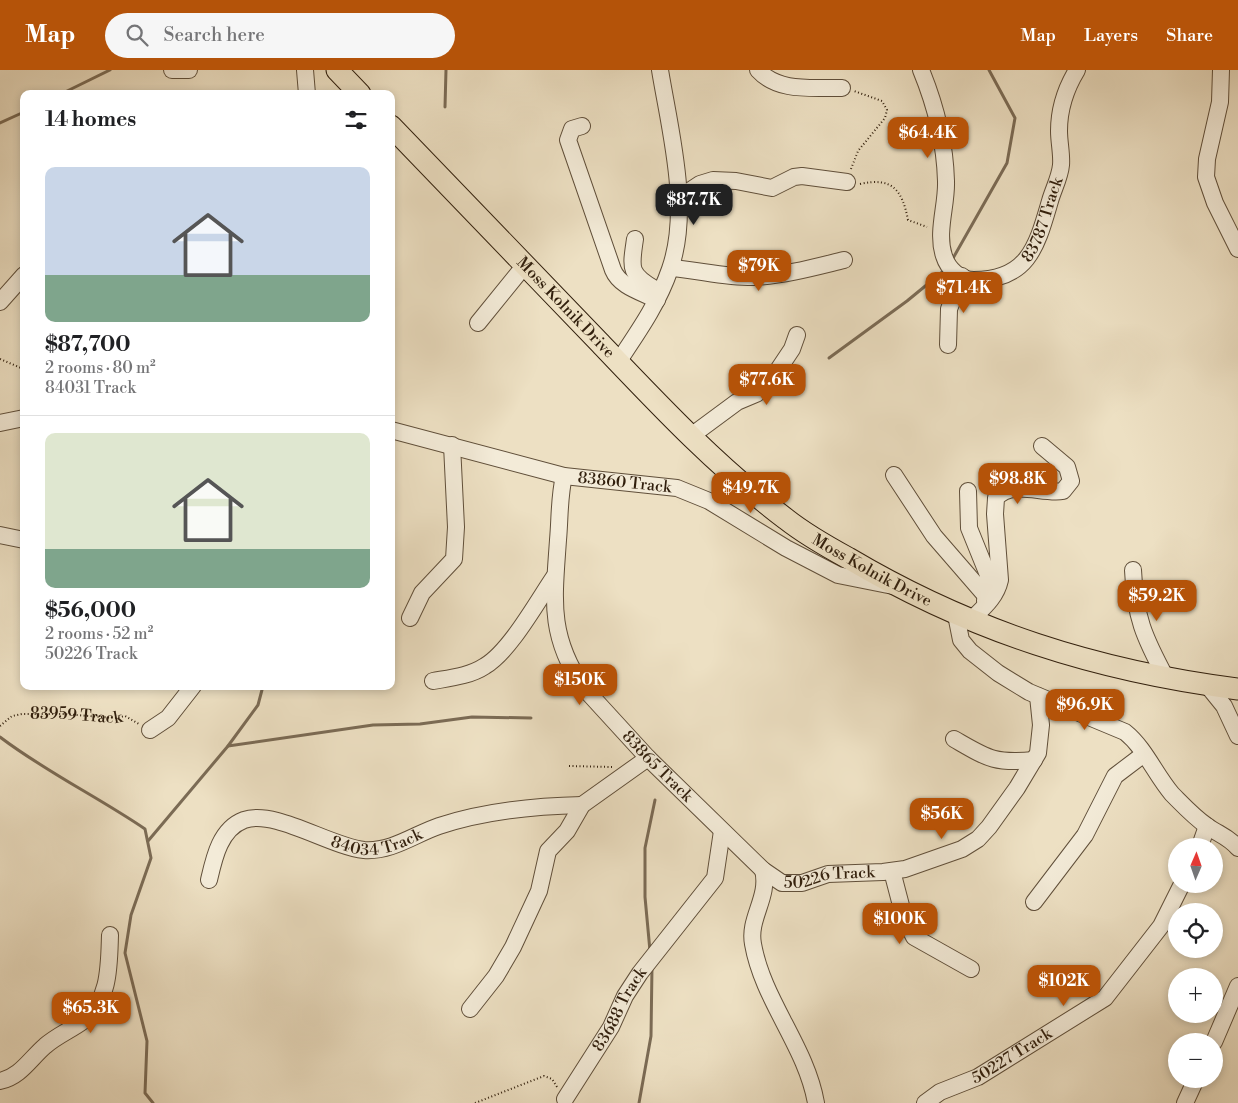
<!DOCTYPE html>
<html lang="en">
<head>
<meta charset="utf-8">
<style>
	:root { --surface:#fff; --page:#f6f6f6; --text:#202124; --muted:#757577; --line:#e0e0e0; --accent:#b45309 }
	body { margin:0; font-family:"Libre Bodoni",serif; background:var(--page); color:var(--text); height:100vh; display:flex; flex-direction:column; font-size:19px; white-space:nowrap }
	* { box-sizing:border-box; margin:0 }
	p { font-size:16px; color:var(--muted) }
	.icon { flex:none; width:28px; height:28px; fill:none; stroke:currentColor; stroke-width:2; stroke-linecap:round; stroke-linejoin:round }
	.map { position:relative; flex:1; overflow:hidden }
	.drawer { position:absolute; left:20px; top:20px; width:375px; height:600px; display:flex; flex-direction:column; background:var(--surface); border-radius:10px; box-shadow:0 2px 8px #0003 }
	.drawer>* { flex:none }
	.needle { width:32px; rotate:2deg }
	.fabs { position:absolute; left:1168px; top:768px; display:grid; gap:10px }
	.fabs a { display:grid; place-items:center; width:55px; height:55px; border-radius:50%; background:var(--surface); box-shadow:0 2px 8px #0003; font-size:25px }
	.price { position:absolute; translate:-50% -42px; padding:0 11px; border-radius:10px; background:var(--accent); color:#fff; font-size:16px; line-height:32px; filter:drop-shadow(0 1px 2px #0008) }
	.price::after { content:''; position:absolute; left:50%; top:30px; width:15px; height:11px; margin-left:-8px; background:inherit; clip-path:polygon(0 0,100% 0,50% 100%) }
	.price.active { background:#222; color:#fff }
	ul { padding:0; list-style:none }
	li { display:grid; align-content:center; gap:10px; height:265px; padding:0 25px }
	li+li { border-top:1px solid var(--line) }
	li span { display:grid; place-items:center; height:155px; border-radius:10px; color:#555 }
	li>.icon { margin-inline-start:auto }
	span .icon { width:90px; height:90px; fill:#fffc; stroke-width:1 }
	li b { font-size:21px }
	h2 { display:flex; justify-content:space-between; align-items:center; height:60px; padding:0 25px; font-size:21px }
	header { display:flex; align-items:center; gap:30px; box-sizing:border-box; height:70px; padding:0 25px; background:var(--accent); color:#fff }
	header strong { font-size:24px }
	nav { display:flex; gap:28px; margin-inline-start:auto; font-size:18px }
	.search { width:350px; height:45px; background:var(--page); display:flex; align-items:center; gap:12px; box-sizing:border-box; padding:0 18px; border-radius:28px; color:var(--muted); font-size:19px }
	.map>svg:first-child { display:block }
	.lines { fill:none; stroke-linecap:round; stroke-linejoin:round }
	.stream { stroke:#7b6b55; stroke-width:3 }
	.minor-casing { stroke:#604f3a; stroke-width:18 }
	.major-casing { stroke:#311f0d; stroke-width:23 }
	.path { stroke:#311f0d; stroke-width:2; stroke-dasharray:1 2.5; stroke-linecap:butt }
	.minor { stroke:#f3ebd8; stroke-width:16 }
	.major { stroke:#ede0c3; stroke-width:21 }
	.labels { text-anchor:middle; dominant-baseline:central; stroke-width:5; stroke-linejoin:round; paint-order:stroke }
	.street-label { font-size:16px; fill:#311f0d; stroke:#f3ebd8 }
</style>
</head>
<body>
<header>
<strong>Map</strong>
<div class="search"><svg class="icon" aria-label="search" viewBox="0 0 24 24"><circle cx="10" cy="10" r="6"/><path d="M15 15l6 6"/></svg>Search here</div>
<nav><a>Map</a><a>Layers</a><a>Share</a></nav>
</header>
<div class="map">
<svg width="1238" height="1033" viewBox="0 0 1238 1033">
	<rect width="100%" height="100%" fill="#ede0c3"/>
	<filter id="stains"><feTurbulence type="fractalNoise" baseFrequency=".004" numOctaves="4"/><feColorMatrix values="0 0 0 0 .2 0 0 0 0 .09 0 0 0 0 .02 0 0 0 .5 -.17"/></filter>
	<radialGradient id="worn" r=".72"><stop offset=".6" stop-color="#630" stop-opacity="0"/><stop offset="1" stop-color="#630" stop-opacity=".3"/></radialGradient>
	<g class="lines">
		<g class="stream">
			<polyline points="61,24 110,0"/>
			<polyline points="445,37 446,0"/>
			<polyline points="0,53 24,42"/>
			<polyline points="952,190 1007,93 1015,48 989,0"/>
			<polyline points="829,288 907,231 946,199"/>
			<path d="M0 667C46 702 98 727 145 759L151 788 131 845 125 883 147 971 145 1023 153 1033"/>
			<polyline points="228,676 373,655 420,654 472,647 531,648"/>
			<polyline points="148,771 228,676 258,635 263,616"/>
			<polyline points="650,881 645,827 645,778 655,730"/>
			<polyline points="639,1033 651,966 652,897"/>
		</g>
		<g class="minor-casing">
			<g id="minor">
				<polyline points="172,0 189,0"/>
				<polyline points="305,0 307,24"/>
				<path d="M758 0C779 23 813 17 842 18"/>
				<path id="s2" d="M921 0C935 34 945 74 946 111 947 135 936 162 944 186 948 199 960 210 974 210 1029 210 1037 175 1050 131 1053 120 1060 107 1061 95 1062 85 1059 72 1059 61 1059 40 1066 18 1077 0"/>
				<polyline points="1221,0 1220,32 1207,89 1206,107 1215,133 1238,179"/>
				<path d="M582 56 572 59 568 70 613 200C620 217 642 222 657 230"/>
				<polyline points="679,128 700,114 713,110 736,111 772,118 794,107 802,106 847,112"/>
				<path d="M635 169C631 197 628 204 655 219"/>
				<path d="M671 198C699 200 727 208 756 207 786 205 815 197 844 190"/>
				<polyline points="0,232 24,205"/>
				<polyline points="478,253 525,195"/>
				<polyline points="948,275 949,239 962,206"/>
				<path d="M618 292C638 262 658 234 670 199 691 139 670 61 660 0"/>
				<polyline points="0,353 24,348"/>
				<path id="s3" d="M391 360 564 406 677 418 709 431 786 478 838 505 893 516"/>
				<polyline points="691,366 737,332 756,324 768,315 792,279 797,265"/>
				<polyline points="894,405 934,466 986,526"/>
				<path id="s4" d="M564 406C559 427 560 448 558 470 554 529 548 565 583 617L648 688 763 800 782 813H802L828 804 883 802 905 799 962 779 978 769 989 757 1017 718 1038 683 1041 655 1038 626"/>
				<polyline points="968,421 969,458 988,505 985,531"/>
				<polyline points="0,465 24,470"/>
				<path d="M1133 500C1135 547 1144 567 1166 608"/>
				<path d="M956 545 961 570 970 581 998 603 1029 622 1125 662C1145 678 1155 704 1172 724 1183 735 1194 747 1207 756 1218 764 1229 767 1238 778"/>
				<polyline points="410,548 422,523 454,489 456,457 452,375"/>
				<path d="M970 551C983 538 996 528 1000 510L995 444 996 428C1012 409 1043 425 1063 421L1071 411 1067 397 1042 376"/>
				<path d="M433 611C450 608 470 606 485 596 510 581 537 532 554 507"/>
				<polyline points="1207,615 1224,636 1238,666"/>
				<polyline points="150,660 168,648 193,616"/>
				<path d="M954 669C987 688 994 694 1034 690"/>
				<polyline points="1200,776 1207,756"/>
				<path d="M763 800C770 827 748 848 753 874 763 931 806 976 816 1033"/>
				<polyline points="892,801 904,847 914,867 971,899"/>
				<path id="s5" d="M209 810C214 788 220 759 244 750 275 739 329 776 364 780 392 782 415 764 439 756 484 741 536 736 582 735"/>
				<polyline points="1034,832 1085,765 1115,706 1144,684"/>
				<polyline points="470,939 496,906 513,877 539,821 548,781 567,761 582,735 648,688"/>
				<polyline points="1214,972 1238,916"/>
				<path d="M0 1011C20 1007 30 989 45 976 56 966 71 960 83 951 110 931 109 895 110 865"/>
				<path id="s6" d="M565 1029 611 957 625 926 640 903 715 808 722 761"/>
				<path id="s7" d="M925 1033 940 1022 978 1007 1105 928 1161 856 1182 814"/>
				<polyline points="1185,1033 1196,1009"/>
			</g>
		</g>
		<g class="major-casing">
			<g id="major">
				<polyline points="337,0 360,24"/>
				<path id="s8" d="M391 56C460 128 530 200 599 272 658 334 717 397 786 449 805 464 826 476 848 488 971 561 1097 601 1238 619"/>
			</g>
		</g>
		<g class="path">
			<polyline points="851,99 858,81 885,48 887,40 882,31 854,21"/>
			<path d="M860 114C892 107 902 119 908 150L927 157"/>
			<polyline points="0,289 21,298 24,304"/>
			<path id="s1" d="M0 656 12 646 22 644H63L115 648 125 646 139 654"/>
			<polyline points="569,696 612,697"/>
			<polyline points="475,1033 544,1006 552,1009 557,1017"/>
		</g>
		<use href="#minor" class="minor"/>
		<use href="#major" class="major"/>
	</g>
	<g class="labels">
		<g class="street-label">
			<text stroke="none"><textPath href="#s2" startOffset="332">83787 Track</textPath></text>
			<text stroke="none"><textPath href="#s8" startOffset="252">Moss Kolnik Drive</textPath></text>
			<text stroke="none"><textPath href="#s3" startOffset="240">83860 Track</textPath></text>
			<text stroke="none"><textPath href="#s8" startOffset="658">Moss Kolnik Drive</textPath></text>
			<text stroke="none"><textPath href="#s1" startOffset="80">83959 Track</textPath></text>
			<text stroke="none"><textPath href="#s4" startOffset="326">83865 Track</textPath></text>
			<text stroke="none"><textPath href="#s5" startOffset="211">84034 Track</textPath></text>
			<text stroke="none"><textPath href="#s4" startOffset="545">50226 Track</textPath></text>
			<text stroke="none"><textPath href="#s6" startOffset="105">83688 Track</textPath></text>
			<text stroke="none"><textPath href="#s7" startOffset="99">50227 Track</textPath></text>
		</g>
	</g>
	<rect width="100%" height="100%" filter="url(#stains)"/>
	<rect width="100%" height="100%" fill="url(#worn)"/>
</svg>
<div class="fabs">
<a><svg class="needle" viewBox="-14 -14 28 28"><path d="M0-13l5 13h-10z" fill="#e53935"/><path d="M0 13l5-13h-10z" fill="#757577"/></svg></a>
<a><svg class="icon" aria-label="locate" viewBox="0 0 24 24"><circle cx="12" cy="12" r="6"/><path d="M12 2v4M12 18v4M2 12h4M18 12h4"/></svg></a>
<a>+</a>
<a>−</a>
</div>
<b class="price" style="left:928px;top:89px">$64.4K</b>
<b class="price active" style="left:694px;top:156px">$87.7K</b>
<b class="price" style="left:759px;top:222px">$79K</b>
<b class="price" style="left:964px;top:244px">$71.4K</b>
<b class="price" style="left:767px;top:336px">$77.6K</b>
<b class="price" style="left:1018px;top:435px">$98.8K</b>
<b class="price" style="left:751px;top:444px">$49.7K</b>
<b class="price" style="left:1157px;top:552px">$59.2K</b>
<b class="price" style="left:580px;top:636px">$150K</b>
<b class="price" style="left:1085px;top:661px">$96.9K</b>
<b class="price" style="left:942px;top:770px">$56K</b>
<b class="price" style="left:900px;top:875px">$100K</b>
<b class="price" style="left:1064px;top:937px">$102K</b>
<b class="price" style="left:91px;top:964px">$65.3K</b>
<section class="drawer">
<h2>14 homes<svg class="icon" aria-label="filters" viewBox="0 0 24 24"><path d="M4 7h16M4 17h16"/><circle cx="9" cy="7" r="2"/><circle cx="15" cy="17" r="2"/></svg></h2>
<ul>
<li><span style="background:linear-gradient(#c9d6e8 70%,#7fa58c 0)"><svg class="icon" aria-label="home" viewBox="0 0 24 24"><path d="M3 11l9-7 9 7M6 9v11h12V9"/></svg></span><div><b>$87,700</b><p>2 rooms · 80 m²</p><p>84031 Track</p></div></li>
<li><span style="background:linear-gradient(#dfe7d0 75%,#7fa58c 0)"><svg class="icon" aria-label="home" viewBox="0 0 24 24"><path d="M3 11l9-7 9 7M6 9v11h12V9"/></svg></span><div><b>$56,000</b><p>2 rooms · 52 m²</p><p>50226 Track</p></div></li>
</ul>
</section>
</div>
</body>
</html>
